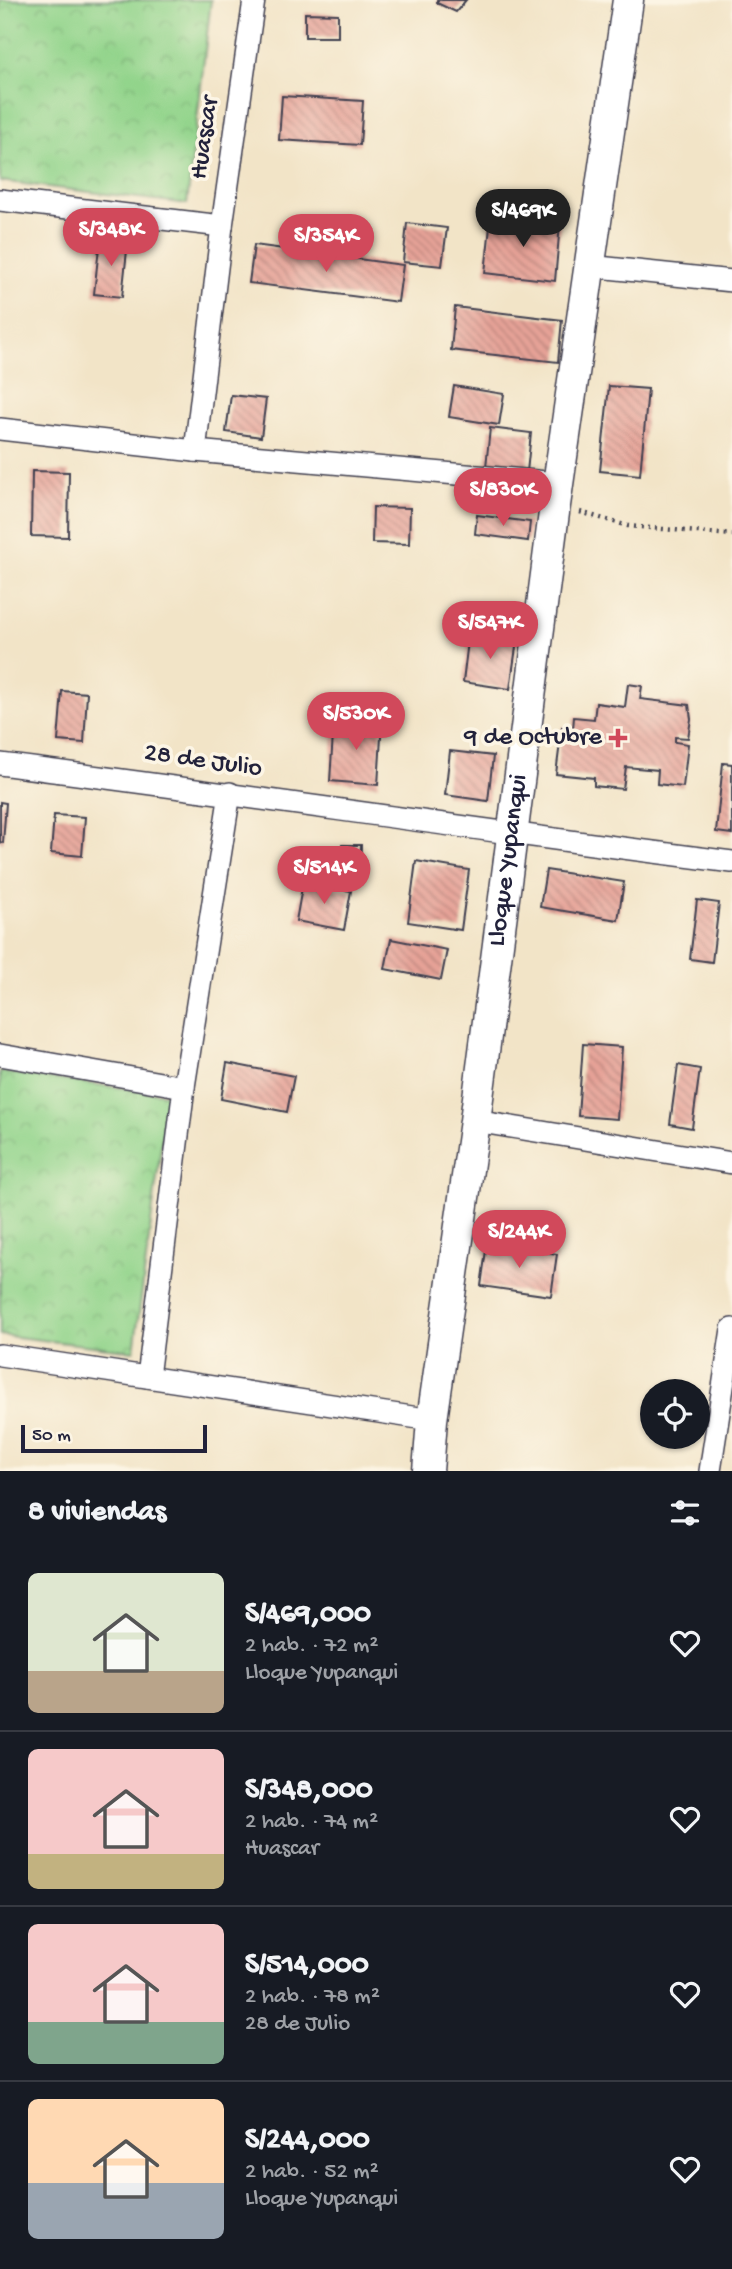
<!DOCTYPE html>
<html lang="es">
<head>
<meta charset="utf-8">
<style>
	:root { --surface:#171b24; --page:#242831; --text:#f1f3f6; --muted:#9ea1a6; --line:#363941; --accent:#d1495b }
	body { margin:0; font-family:"Gochi Hand",sans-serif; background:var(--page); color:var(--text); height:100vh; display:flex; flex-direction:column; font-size:26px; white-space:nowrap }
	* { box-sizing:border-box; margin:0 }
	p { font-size:23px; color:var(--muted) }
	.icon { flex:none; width:38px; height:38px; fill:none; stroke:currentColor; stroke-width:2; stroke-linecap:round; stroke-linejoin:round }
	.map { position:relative; height:1471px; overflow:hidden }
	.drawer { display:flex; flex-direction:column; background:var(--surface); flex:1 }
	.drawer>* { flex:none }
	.controls { position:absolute; left:640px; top:1379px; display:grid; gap:14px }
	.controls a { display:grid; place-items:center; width:70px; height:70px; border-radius:50%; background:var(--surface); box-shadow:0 2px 5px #0004; font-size:35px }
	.scale { position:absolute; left:21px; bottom:18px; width:186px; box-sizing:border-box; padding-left:7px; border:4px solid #22223b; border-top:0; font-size:19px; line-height:24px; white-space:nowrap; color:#22223b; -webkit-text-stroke:5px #fcf5e5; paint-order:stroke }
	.price { position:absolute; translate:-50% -60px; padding:0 16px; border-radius:24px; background:var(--accent); color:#fff; font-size:23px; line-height:46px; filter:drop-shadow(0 2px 4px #0008) }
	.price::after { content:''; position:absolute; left:50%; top:42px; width:21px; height:16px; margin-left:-10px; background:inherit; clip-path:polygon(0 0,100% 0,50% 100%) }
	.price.current { background:#222; color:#fff }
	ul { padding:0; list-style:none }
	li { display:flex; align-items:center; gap:21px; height:175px; padding:0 28px }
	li+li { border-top:2px solid var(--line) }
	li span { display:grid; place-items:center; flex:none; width:196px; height:140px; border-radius:10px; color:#555 }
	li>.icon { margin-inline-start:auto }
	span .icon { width:84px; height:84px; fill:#fffc; stroke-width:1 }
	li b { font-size:30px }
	h2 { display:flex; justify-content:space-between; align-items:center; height:84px; padding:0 28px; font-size:30px }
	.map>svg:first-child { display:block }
	.park { fill:url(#park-crowns); stroke:#5a7b63; stroke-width:2 }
	.building { fill:url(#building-back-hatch) }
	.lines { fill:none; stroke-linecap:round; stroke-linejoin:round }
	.street-casing { stroke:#413f50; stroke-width:24 }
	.secondary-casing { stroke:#413f50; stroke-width:33 }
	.path { stroke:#413f50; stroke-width:4.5; stroke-dasharray:2 5; stroke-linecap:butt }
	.street { stroke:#fff; stroke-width:21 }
	.secondary { stroke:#fff; stroke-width:30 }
	.poi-dot { fill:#d1495b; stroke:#fcf5e5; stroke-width:2.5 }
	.labels { text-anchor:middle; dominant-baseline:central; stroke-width:7; stroke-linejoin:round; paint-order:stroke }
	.street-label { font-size:26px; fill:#22223b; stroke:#fcf5e5 }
	.poi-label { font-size:26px; fill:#22223b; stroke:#fcf5e5; text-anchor:end }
</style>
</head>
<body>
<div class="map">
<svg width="732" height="1471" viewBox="0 0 732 1471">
	<defs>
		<pattern id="park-crowns" width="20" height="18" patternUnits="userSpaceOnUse" patternTransform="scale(1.75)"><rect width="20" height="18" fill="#92d48b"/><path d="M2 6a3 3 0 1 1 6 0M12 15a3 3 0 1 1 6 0" fill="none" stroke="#7eb679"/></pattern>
		<pattern id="building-back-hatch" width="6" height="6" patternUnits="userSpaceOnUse" patternTransform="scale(1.75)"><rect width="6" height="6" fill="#e6a297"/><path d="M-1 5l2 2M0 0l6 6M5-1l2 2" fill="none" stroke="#ba847c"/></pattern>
	</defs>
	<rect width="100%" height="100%" fill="#fcf5e5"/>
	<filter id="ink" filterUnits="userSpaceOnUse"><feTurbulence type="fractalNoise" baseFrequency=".0143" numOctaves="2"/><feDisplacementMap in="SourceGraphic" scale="14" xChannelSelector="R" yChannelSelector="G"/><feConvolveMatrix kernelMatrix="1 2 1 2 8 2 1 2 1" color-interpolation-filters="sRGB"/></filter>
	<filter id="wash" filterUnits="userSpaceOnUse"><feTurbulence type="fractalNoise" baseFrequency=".00686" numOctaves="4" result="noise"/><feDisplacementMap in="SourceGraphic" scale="28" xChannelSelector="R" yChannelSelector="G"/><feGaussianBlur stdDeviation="1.57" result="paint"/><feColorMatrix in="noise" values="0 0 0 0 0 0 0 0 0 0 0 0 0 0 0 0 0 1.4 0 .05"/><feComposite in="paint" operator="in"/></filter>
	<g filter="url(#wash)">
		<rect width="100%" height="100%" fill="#f2e4c7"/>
		<g class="park">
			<polygon points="0,0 211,0 187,204 0,181"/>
			<polygon points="0,1072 168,1094 134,1351 0,1335"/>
		</g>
		<g id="blocks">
			<g class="building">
				<polygon points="437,0 466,0 456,12 437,3"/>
				<polygon points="305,13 338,14 338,37 305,37"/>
				<polygon points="282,96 363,101 360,145 279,140"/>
				<polygon points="491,217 560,224 555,281 485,273"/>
				<polygon points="407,223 447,228 442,266 403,262"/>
				<polygon points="100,238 128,241 122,297 94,294"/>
				<polygon points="254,245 403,265 398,302 249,283"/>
				<polygon points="455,307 562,320 558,362 451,350"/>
				<polygon points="454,386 504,394 499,425 449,417"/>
				<polygon points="609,386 648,389 640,475 600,471"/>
				<polygon points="231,395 266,399 261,437 226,432"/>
				<polygon points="490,428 531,433 527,472 486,467"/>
				<polygon points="32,471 69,472 68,537 31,536"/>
				<polygon points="373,507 410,508 409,544 372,543"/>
				<polygon points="477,515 530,522 528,541 475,534"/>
				<polygon points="469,633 517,640 510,689 463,682"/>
				<polygon points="628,684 642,686 640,699 689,705 691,719 688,738 675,737 675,742 688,744 683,787 657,784 658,770 626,767 623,789 594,786 594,778 556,774 562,727 573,729 574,717 594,719 596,703 625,707"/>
				<polygon points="62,691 87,693 84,743 58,741"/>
				<polygon points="334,719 382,721 378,785 330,781"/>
				<polygon points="450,751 493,756 488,801 445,795"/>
				<polygon points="723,763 732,764 732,834 716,832"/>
				<polygon points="0,802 6,803 3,843 0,842"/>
				<polygon points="54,815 85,817 82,856 51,853"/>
				<polygon points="342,845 361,845 360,884 341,884"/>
				<polygon points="416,861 469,870 461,930 408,922"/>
				<polygon points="546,870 624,882 618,920 540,907"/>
				<polygon points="303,882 351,891 344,930 296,921"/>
				<polygon points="697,900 719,903 712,962 690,959"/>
				<polygon points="391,939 447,950 441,980 385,969"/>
				<polygon points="583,1044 622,1047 617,1119 578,1116"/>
				<polygon points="227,1063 294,1076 287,1112 221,1099"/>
				<polygon points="678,1065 700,1069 692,1128 670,1124"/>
				<polygon points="487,1243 557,1254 551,1296 481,1286"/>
			</g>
		</g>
	</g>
	<g filter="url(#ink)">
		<use href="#blocks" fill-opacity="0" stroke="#413f50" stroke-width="2"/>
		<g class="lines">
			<g class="street-casing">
				<g id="street">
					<polyline points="0,200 222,226"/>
					<polyline points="589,266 732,281"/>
					<polyline points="0,429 195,451 558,483"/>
					<polyline points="195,451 222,226 254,0"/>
					<path d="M0 764C244 795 488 832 732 862"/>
					<polyline points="0,1055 184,1087"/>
					<polyline points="475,1121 732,1163"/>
					<polyline points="0,1355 432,1420"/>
					<polyline points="148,1377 184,1087 230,793"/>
					<polyline points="710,1471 732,1329"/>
				</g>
			</g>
			<g class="secondary-casing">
				<g id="secondary">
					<path id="s1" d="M428 1471 432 1420 475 1121 555 505 628 0"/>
				</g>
			</g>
			<polyline class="path" points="580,512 628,526 732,535"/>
			<use href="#street" class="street"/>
			<use href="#secondary" class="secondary"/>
		</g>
	</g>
	<path class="poi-dot" d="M614.5 727.5h7v7h7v7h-7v7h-7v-7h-7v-7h7z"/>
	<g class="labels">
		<g class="street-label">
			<text transform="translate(206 138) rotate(-82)">Huascar</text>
			<text transform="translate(203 762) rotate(8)">28 de Julio</text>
			<text stroke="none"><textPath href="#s1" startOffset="616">Lloque Yupanqui</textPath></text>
		</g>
		<g class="poi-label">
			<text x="602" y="738">9 de Octubre</text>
		</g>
	</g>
</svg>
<div class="controls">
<a><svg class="icon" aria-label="locate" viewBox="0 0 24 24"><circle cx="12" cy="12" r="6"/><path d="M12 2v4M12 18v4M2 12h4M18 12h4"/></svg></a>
</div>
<div class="scale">50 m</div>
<b class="price current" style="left:523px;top:249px">S/469K</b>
<b class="price" style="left:111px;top:268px">S/348K</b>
<b class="price" style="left:326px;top:274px">S/354K</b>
<b class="price" style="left:503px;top:528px">S/830K</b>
<b class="price" style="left:490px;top:661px">S/547K</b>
<b class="price" style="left:356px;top:752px">S/530K</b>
<b class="price" style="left:324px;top:906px">S/514K</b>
<b class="price" style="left:519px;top:1270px">S/244K</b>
</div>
<section class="drawer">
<h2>8 viviendas<svg class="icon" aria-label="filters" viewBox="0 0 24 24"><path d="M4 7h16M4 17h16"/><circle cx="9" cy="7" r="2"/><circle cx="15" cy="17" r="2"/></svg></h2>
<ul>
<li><span style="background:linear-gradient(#dfe7d0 70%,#b9a48a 0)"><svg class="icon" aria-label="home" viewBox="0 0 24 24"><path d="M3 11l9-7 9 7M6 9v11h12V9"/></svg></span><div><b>S/469,000</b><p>2 hab. · 72 m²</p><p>Lloque Yupanqui</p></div><svg class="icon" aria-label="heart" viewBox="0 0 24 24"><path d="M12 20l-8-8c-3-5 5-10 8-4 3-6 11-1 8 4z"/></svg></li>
<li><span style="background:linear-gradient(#f6c9c9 75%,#c2b280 0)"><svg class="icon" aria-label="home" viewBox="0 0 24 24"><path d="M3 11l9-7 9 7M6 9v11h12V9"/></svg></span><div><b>S/348,000</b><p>2 hab. · 74 m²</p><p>Huascar</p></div><svg class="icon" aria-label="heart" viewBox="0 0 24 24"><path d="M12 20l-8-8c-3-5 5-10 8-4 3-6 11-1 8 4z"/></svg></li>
<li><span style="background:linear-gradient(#f6c9c9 70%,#7fa58c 0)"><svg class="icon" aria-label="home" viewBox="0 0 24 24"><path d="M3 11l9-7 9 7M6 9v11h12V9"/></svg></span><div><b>S/514,000</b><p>2 hab. · 78 m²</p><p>28 de Julio</p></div><svg class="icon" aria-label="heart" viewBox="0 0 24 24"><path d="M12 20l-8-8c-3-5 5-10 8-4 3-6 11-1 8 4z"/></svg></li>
<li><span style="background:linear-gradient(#ffd9b3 60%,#9aa5b1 0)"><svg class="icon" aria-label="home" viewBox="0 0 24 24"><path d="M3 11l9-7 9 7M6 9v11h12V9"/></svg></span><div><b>S/244,000</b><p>2 hab. · 52 m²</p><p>Lloque Yupanqui</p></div><svg class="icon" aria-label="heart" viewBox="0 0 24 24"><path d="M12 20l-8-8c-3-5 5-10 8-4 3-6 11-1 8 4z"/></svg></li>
</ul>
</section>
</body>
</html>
